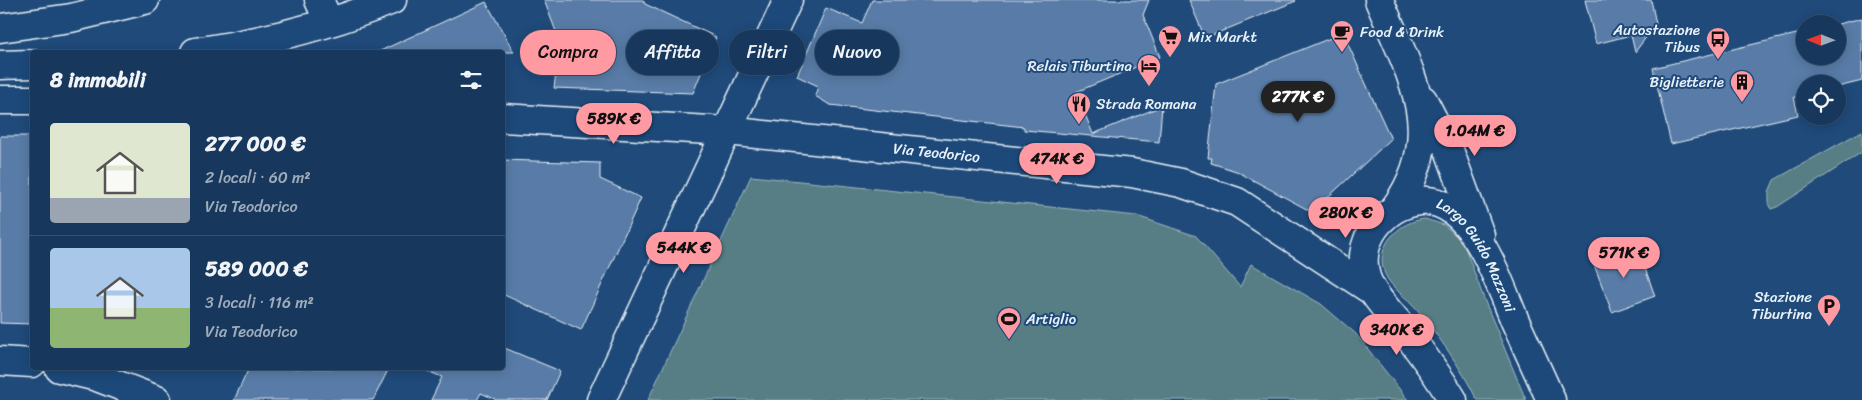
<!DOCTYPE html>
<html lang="it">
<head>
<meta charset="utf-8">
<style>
	:root { --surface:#17385c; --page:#244365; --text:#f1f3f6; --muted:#9eacbb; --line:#365272; --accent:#ff9aa2 }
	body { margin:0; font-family:Sriracha,sans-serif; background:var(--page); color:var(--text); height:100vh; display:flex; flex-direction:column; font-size:19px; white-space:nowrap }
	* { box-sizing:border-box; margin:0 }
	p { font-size:16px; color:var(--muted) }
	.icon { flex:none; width:28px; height:28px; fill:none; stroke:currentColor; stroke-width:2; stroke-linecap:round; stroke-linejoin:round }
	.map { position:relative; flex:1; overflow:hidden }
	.drawer { position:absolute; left:30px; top:50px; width:475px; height:320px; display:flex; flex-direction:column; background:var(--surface); border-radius:5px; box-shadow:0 2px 12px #0003,0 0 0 1px var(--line) }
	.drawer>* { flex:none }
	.banner { position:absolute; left:520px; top:30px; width:475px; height:45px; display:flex; gap:10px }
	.needle { width:32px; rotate:271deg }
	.fabs { position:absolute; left:1796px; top:15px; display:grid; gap:10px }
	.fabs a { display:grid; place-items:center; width:50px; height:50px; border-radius:50%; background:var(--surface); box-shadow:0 2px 12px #0003,0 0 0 1px var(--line); font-size:25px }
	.price { position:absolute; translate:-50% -42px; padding:0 11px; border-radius:18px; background:var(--accent); color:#111; font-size:16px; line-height:32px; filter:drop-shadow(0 1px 2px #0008) }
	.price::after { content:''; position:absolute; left:50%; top:30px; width:15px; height:11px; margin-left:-8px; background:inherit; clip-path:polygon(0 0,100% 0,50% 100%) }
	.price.selected { background:#222; color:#fff }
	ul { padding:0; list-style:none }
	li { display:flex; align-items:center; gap:15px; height:125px; padding:0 20px }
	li+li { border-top:1px solid var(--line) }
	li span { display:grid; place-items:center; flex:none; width:140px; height:100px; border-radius:5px; color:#555 }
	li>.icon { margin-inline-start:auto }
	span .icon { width:60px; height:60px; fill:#fffc; stroke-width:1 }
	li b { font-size:21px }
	h2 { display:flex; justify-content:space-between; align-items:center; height:60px; padding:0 20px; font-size:21px }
	.tag { padding:0 18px; border-radius:22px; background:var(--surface); box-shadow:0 2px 12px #0003,0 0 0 1px var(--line); font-size:18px; line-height:45px }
	.tag.selected { background:var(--accent); color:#111 }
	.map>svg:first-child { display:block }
	.green { fill:#577e84; stroke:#a0b8be }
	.building { fill:#597ba7; stroke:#e8f1f8 }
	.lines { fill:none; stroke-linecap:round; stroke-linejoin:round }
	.minor-casing { stroke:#e8f1f8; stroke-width:31 }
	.tertiary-casing { stroke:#e8f1f8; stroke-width:31 }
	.minor { stroke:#1f4a7a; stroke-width:28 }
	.tertiary { stroke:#1f4a7a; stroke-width:28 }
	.labels { text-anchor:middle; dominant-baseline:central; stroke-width:4; stroke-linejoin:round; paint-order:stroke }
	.poi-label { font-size:15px; fill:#e8f1f8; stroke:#1f4a7a; text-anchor:end }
	.street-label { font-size:15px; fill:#e8f1f8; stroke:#1f4a7a }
</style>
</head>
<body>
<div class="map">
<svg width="1862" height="400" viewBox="0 0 1862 400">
	<rect width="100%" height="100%" fill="#1f4a7a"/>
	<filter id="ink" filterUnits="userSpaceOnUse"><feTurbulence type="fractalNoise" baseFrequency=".02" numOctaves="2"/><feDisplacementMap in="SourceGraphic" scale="10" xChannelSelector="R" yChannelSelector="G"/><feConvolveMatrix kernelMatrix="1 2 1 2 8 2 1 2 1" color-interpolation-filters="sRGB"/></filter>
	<g filter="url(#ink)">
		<g class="green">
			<polygon points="1862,131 1862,152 1777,207 1771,209 1769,206 1769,192 1774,180"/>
			<polygon points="751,176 1137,216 1196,236 1240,287 1251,264 1321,304 1356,334 1408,400 648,400"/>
			<path d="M1425 219 1444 225 1463 242 1486 304 1526 400H1477C1461 367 1439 337 1416 308 1406 297 1391 288 1385 274 1373 247 1399 221 1425 219Z"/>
		</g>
		<g class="building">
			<polygon points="544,0 643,0 645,4 716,37 693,93 554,88 560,42"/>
			<polygon points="872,0 1149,0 1143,15 1160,57 1076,92 1093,134 1162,106 1159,142 1024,130 1024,127 830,105 815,96 818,86 797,76 826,8 862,23"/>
			<polygon points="1189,0 1295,0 1296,1 1205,38"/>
			<polygon points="1585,0 1651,0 1656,24 1635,52 1631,35 1596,44"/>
			<polygon points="486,2 514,52 378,52"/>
			<polygon points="1862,18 1862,81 1838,87 1838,84 1805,84 1805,95 1794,97 1798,115 1671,144 1653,68 1805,32 1805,56 1838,56 1838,24"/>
			<polygon points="1343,33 1391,139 1312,212 1236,171 1211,163 1212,158 1208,158 1216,84"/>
			<polygon points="0,136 32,136 32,324 0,323"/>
			<polygon points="502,160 600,163 600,179 641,198 581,330 502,294"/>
			<polygon points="1637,246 1655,296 1612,312 1593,262"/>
			<polygon points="502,347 560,371 547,400 497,400 481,393 477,400 431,400 442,377 420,368 502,368"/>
			<polygon points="249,368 389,368 373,400 234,400"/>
		</g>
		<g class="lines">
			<g class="minor-casing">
				<g id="minor">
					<polyline points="319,0 329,22"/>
					<polyline points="0,361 32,363"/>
					<polyline points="59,368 97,377 157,400"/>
				</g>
			</g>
			<g class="tertiary-casing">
				<g id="tertiary">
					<path d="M1379 0C1410 74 1449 133 1395 208"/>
					<polyline points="0,28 71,18 145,0"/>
					<path d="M195 52C262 42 329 26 392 0"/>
					<polyline points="0,65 32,64"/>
					<polyline points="0,100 32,100"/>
					<polyline points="1423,100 1449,150 1480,235"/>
					<path id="s1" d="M502 118 727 131 1132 173 1181 183 1237 202 1371 290"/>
					<polyline points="601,400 788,0"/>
					<path id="s2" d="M1453 400C1438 375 1421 352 1403 329 1390 312 1373 297 1366 277 1360 257 1366 236 1380 221 1392 209 1403 203 1420 201 1472 196 1499 283 1515 321 1527 347 1539 374 1551 400"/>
				</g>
			</g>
			<use href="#minor" class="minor"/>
			<use href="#tertiary" class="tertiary"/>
		</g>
	</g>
	<defs>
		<g id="cafe-pin" transform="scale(1.25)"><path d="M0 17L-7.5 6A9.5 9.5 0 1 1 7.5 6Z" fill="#ff9aa2" stroke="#1f4a7a"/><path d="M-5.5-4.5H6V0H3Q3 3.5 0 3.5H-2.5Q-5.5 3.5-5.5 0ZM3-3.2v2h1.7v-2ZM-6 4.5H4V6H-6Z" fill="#111"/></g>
		<g id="supermarket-pin" transform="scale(1.25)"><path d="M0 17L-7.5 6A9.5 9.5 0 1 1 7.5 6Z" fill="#ff9aa2" stroke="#1f4a7a"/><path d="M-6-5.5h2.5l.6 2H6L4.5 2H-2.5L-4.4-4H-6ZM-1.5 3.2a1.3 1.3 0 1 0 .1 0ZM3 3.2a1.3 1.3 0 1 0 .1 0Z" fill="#111"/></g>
		<g id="bus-pin" transform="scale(1.25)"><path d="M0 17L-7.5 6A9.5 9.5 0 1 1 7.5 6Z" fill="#ff9aa2" stroke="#1f4a7a"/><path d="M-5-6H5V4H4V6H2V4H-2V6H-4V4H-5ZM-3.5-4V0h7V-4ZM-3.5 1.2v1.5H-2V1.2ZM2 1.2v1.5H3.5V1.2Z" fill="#111"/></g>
		<g id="hotel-pin" transform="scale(1.25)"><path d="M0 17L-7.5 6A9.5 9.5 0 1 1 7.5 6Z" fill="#ff9aa2" stroke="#1f4a7a"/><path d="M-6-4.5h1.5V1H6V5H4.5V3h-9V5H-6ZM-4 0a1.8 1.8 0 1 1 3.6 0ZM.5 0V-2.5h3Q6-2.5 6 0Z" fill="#111"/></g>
		<g id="building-pin" transform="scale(1.25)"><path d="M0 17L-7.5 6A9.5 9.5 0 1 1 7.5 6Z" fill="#ff9aa2" stroke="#1f4a7a"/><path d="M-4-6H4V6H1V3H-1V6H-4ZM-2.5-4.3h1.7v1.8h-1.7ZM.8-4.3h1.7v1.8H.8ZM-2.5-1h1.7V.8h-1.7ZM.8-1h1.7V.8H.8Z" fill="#111"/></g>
		<g id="restaurant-pin" transform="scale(1.25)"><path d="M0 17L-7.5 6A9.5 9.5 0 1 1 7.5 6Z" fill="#ff9aa2" stroke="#1f4a7a"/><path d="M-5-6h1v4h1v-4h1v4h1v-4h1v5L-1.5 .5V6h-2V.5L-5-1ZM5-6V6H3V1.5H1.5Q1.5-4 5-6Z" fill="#111"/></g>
		<g id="parking-pin" transform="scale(1.25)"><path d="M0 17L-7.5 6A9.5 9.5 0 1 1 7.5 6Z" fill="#ff9aa2" stroke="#1f4a7a"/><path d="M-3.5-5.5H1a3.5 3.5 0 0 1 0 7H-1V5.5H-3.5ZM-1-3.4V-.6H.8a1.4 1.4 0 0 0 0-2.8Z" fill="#111"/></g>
		<g id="stadium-pin" transform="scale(1.25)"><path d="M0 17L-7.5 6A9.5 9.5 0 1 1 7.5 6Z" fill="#ff9aa2" stroke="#1f4a7a"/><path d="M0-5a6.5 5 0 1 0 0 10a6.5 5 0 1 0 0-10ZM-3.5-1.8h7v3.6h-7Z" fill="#111"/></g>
	</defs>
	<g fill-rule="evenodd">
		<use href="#cafe-pin" x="1342" y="32"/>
		<use href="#supermarket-pin" x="1170" y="37"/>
		<use href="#bus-pin" x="1718" y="39"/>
		<use href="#hotel-pin" x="1149" y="66"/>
		<use href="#building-pin" x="1742" y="82"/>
		<use href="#restaurant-pin" x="1079" y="104"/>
		<use href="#parking-pin" x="1829" y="306"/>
		<use href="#stadium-pin" x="1009" y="319"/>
	</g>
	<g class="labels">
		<g class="poi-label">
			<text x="1700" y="30">Autostazione<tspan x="1700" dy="17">Tibus</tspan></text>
			<text x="1360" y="32" text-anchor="start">Food &amp; Drink</text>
			<text x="1188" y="37" text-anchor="start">Mix Markt</text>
			<text x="1132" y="66">Relais Tiburtina</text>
			<text x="1724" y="82">Biglietterie</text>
			<text x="1096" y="104" text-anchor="start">Strada Romana</text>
			<text x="1812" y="297">Stazione<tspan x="1812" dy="17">Tiburtina</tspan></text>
			<text x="1026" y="319" text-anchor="start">Artiglio</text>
		</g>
		<g class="street-label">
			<text stroke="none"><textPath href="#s1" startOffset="436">Via Teodorico</textPath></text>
			<text stroke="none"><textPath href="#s2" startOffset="342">Largo Guido Mazzoni</textPath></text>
		</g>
	</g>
</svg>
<div class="fabs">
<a><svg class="needle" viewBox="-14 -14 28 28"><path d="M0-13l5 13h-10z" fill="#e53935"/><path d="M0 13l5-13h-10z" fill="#9eacbb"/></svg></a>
<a><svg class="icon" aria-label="locate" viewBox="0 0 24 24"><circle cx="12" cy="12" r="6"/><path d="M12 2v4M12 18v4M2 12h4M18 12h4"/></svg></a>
</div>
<b class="price selected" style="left:1298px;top:123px">277K €</b>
<b class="price" style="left:614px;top:145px">589K €</b>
<b class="price" style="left:1475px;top:157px">1.04M €</b>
<b class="price" style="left:1057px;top:185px">474K €</b>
<b class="price" style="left:1346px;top:239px">280K €</b>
<b class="price" style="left:684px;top:274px">544K €</b>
<b class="price" style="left:1624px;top:279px">571K €</b>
<b class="price" style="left:1397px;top:356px">340K €</b>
<div class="banner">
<a class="tag selected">Compra</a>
<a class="tag">Affitta</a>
<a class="tag">Filtri</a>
<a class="tag">Nuovo</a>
</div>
<section class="drawer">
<h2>8 immobili<svg class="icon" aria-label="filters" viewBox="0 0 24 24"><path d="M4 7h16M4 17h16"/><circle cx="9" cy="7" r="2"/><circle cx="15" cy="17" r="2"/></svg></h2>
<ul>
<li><span style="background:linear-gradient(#dfe7d0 75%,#9aa5b1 0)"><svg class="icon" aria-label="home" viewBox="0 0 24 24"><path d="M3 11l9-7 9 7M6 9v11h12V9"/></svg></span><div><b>277 000 €</b><p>2 locali · 60 m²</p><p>Via Teodorico</p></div></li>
<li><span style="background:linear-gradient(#a9c7e8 60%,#8fb573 0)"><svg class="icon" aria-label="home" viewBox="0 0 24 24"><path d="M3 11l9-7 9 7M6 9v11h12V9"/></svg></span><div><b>589 000 €</b><p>3 locali · 116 m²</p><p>Via Teodorico</p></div></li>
</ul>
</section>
</div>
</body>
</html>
